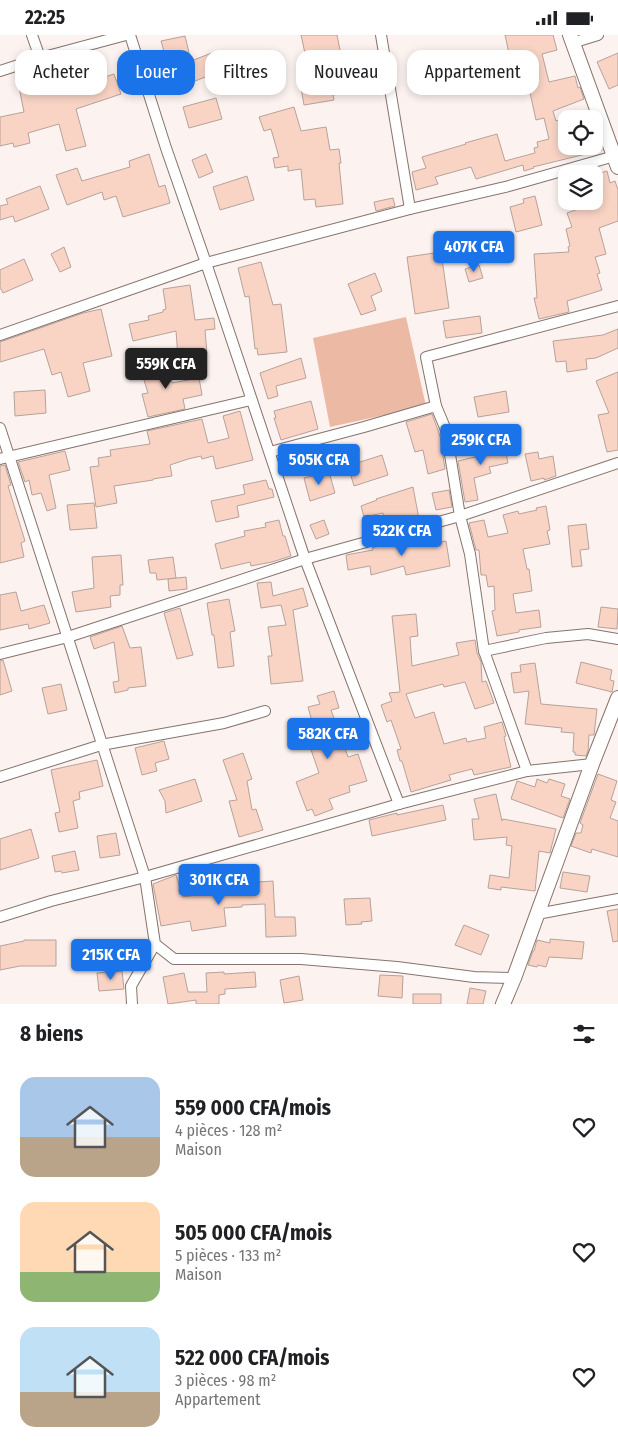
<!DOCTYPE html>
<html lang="fr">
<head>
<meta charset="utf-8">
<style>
	:root { --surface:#fff; --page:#f2f2f2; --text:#202124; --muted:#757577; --accent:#1a73e8 }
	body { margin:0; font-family:"Fira Sans Condensed",sans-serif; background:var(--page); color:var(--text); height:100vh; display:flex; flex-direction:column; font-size:19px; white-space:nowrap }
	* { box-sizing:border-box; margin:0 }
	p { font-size:16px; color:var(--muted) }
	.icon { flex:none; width:28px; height:28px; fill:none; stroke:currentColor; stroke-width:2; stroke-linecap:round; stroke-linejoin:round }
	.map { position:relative; height:969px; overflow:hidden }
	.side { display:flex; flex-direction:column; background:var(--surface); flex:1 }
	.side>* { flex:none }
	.top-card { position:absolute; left:15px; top:15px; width:589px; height:45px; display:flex; gap:10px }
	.controls { position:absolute; left:558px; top:75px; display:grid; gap:10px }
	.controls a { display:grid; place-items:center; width:45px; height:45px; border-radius:10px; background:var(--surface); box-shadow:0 2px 8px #0003; font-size:25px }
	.price { position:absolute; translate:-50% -42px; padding:0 11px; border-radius:5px; background:var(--accent); color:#fff; font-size:16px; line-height:32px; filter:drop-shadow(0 1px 2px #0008) }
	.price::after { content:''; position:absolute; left:50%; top:30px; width:15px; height:11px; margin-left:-8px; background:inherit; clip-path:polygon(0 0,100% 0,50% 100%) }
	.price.active { background:#222; color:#fff }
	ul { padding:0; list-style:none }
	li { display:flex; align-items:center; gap:15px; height:125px; padding:0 20px }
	li span { display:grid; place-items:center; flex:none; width:140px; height:100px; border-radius:15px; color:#555 }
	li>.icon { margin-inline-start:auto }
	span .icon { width:60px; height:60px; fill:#fffc; stroke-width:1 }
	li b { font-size:21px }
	h2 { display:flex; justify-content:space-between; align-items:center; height:60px; padding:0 20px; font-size:21px }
	.chip { padding:0 18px; border-radius:15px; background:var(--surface); box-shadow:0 2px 8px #0003; font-size:18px; line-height:45px }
	.chip.active { background:var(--accent); color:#fff }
	.status { display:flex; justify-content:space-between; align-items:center; height:35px; padding:0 25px; background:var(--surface); direction:ltr }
	.status svg { height:14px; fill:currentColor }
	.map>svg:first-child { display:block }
	.green { fill:#ecb9a4 }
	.building { fill:#f9d4c5; stroke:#b7a29a }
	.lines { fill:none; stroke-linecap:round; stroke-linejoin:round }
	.minor-casing { stroke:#86736b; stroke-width:12 }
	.secondary-casing { stroke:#86736b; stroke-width:16 }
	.minor { stroke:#fff; stroke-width:10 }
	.secondary { stroke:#fff; stroke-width:14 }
</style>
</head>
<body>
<div class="status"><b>22:25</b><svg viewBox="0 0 49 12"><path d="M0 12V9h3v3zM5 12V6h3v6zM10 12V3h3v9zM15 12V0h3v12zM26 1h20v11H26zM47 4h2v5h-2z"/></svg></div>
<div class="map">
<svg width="618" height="969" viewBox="0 0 618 969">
	<rect width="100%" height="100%" fill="#fcf3f0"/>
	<polygon class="green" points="406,282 426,371 330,392 313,303"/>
	<g class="building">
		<polygon points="301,0 337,0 344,35 358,32 362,55 333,60 334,65 304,70 300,47 333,41 330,22 326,23 325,19 306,23"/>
		<polygon points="505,0 553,0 557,15 542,19 549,47 575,41 578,53 580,52 584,64 553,76 556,86 566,83 566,111 601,111 602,115 533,132 534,133 524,136 523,130 476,144 471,132 435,142 438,149 416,155 412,137 426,133 422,122 466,109 465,108 497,99 505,126 535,118 534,113 538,112 537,107 549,104 544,83 536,85 522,21 510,23"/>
		<polygon points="185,1 191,26 217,16 226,39 215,44 213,39 190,48 181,24 167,27 161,6"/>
		<polygon points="618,18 618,50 609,54 597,27"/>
		<polygon points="62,32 67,54 114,39 121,59 76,74 86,111 66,116 59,89 28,98 30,108 14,112 13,108 0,111 0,82 24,77 17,42"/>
		<polygon points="216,63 222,84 189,93 183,72"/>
		<polygon points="294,72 301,96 326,92 330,115 339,114 341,128 339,128 343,169 316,172 315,164 304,165 301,134 288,136 288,131 275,133 273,123 279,122 271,94 264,96 259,82"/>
		<polygon points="149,119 159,152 165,150 170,168 123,182 116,161 104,165 102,157 67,170 56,140 77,133 82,146 130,132 129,126"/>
		<polygon points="206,119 213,137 199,143 192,125"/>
		<polygon points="607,136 610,148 615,146 618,155 618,186 599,193 606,219 595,222 600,238 597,239 602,255 567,266 569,277 539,284 534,263 537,263 534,219 569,217 568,212 570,211 566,194 572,192 567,178 581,173 578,166 594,166 594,140"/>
		<polygon points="247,141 254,165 220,175 213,152"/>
		<polygon points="40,151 49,174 15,187 13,181 0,185 0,171 8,169 6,164"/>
		<polygon points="535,161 542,190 516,197 510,172 524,168 523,164"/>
		<polygon points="393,163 395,171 376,176 374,167"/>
		<polygon points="64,212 71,232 60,237 51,219"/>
		<polygon points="441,217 449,273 415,279 407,222"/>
		<polygon points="24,224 33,245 3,258 0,252 0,235"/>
		<polygon points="261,227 273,270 281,269 287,317 258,320 257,313 255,314 249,261 245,262 238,233"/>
		<polygon points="479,230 483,243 469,247 465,234"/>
		<polygon points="375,238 382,256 371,261 376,275 361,280 348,249"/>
		<polygon points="190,250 195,285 214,283 215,294 205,295 207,319 178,322 176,296 133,306 129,289 149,285 148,281 163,277 163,275 166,274 163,254"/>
		<polygon points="101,274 112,321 83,328 90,356 68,362 61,337 52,340 44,314 0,327 0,307 83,278"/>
		<polygon points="480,281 482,298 446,303 443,286"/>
		<polygon points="618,294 618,313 596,323 586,324 587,334 567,337 566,326 556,327 553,306 603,300"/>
		<polygon points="301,323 306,343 276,351 278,361 268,364 260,338"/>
		<polygon points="165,324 172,348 199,343 202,360 183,364 185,374 148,382 142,359 148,358 140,332"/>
		<polygon points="618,337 618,415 607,417 598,380 609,378 596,346"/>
		<polygon points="45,355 46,378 15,381 14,357"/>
		<polygon points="506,356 509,377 478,382 474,362"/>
		<polygon points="311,366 318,394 281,405 274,383 276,383 274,376"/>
		<polygon points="240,376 253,425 216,434 213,421 202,424 201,421 188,424 170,430 172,441 153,444 153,445 114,451 117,468 96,472 90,432 99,431 98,423 111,421 110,415 150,409 147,396 202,384 208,408 229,403 223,381"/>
		<polygon points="432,379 440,401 445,434 428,439 423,415 415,417 406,387"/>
		<polygon points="503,402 508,428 489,432 491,438 474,443 478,465 465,467 458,426 483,420 480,407"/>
		<polygon points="65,416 70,435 49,440 56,473 47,476 41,458 32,460 29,445 25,447 18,427"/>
		<polygon points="538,417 539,424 553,421 556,441 544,445 544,443 531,446 525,419"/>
		<polygon points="382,420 388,440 354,451 348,431"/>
		<polygon points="5,430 11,450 8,451 25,506 21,508 24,522 0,528 0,431"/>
		<polygon points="329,437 335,458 310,466 304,443"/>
		<polygon points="266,445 269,454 272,454 274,462 237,471 239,482 216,487 211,466 245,459 243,450"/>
		<polygon points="413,452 419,484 403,490 401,481 385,485 383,478 364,482 361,471 377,465 376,464"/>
		<polygon points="449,455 452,472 436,475 432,458"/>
		<polygon points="94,468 97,493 70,495 67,470"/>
		<polygon points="546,471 550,495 547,496 550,509 523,514 527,534 529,534 532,556 513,559 516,578 539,575 541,592 519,595 519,597 497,601 492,576 495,575 494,551 488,552 486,540 481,540 479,515 476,515 469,488 484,485 488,502 508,498 503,480 518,476 519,479 537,475 536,473"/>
		<polygon points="279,485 283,501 285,501 291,521 272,527 251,531 250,527 221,534 215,509 245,501 244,496 266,492 265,488"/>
		<polygon points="324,485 329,499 316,504 310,490"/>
		<polygon points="586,489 589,514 580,515 582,531 572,532 568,491"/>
		<polygon points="417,500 419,511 446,506 450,531 406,540 404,531 371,540 370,531 348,535 346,520 373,515 372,513"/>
		<polygon points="121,520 123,550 120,550 120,560 110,561 111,572 76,577 72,557 94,553 92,522"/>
		<polygon points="173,522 176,543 157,545 156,538 150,538 148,525"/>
		<polygon points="186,542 187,554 169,556 168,544"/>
		<polygon points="271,547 273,561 303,553 308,571 293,575 303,646 271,649 268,621 272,621 268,592 286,590 281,570 261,573 257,548"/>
		<polygon points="16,557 21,576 44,570 50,588 29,594 28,589 0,595 0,560"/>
		<polygon points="229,564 235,596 230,597 234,631 218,633 214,600 212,600 207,568"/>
		<polygon points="601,572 618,574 617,594 598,592"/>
		<polygon points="180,573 193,620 177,624 164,578"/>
		<polygon points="416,579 418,601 410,602 412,631 459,620 456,608 475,605 477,618 481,627 482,647 486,646 494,668 475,674 465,647 444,652 443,649 406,659 415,683 434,677 444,709 466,703 467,707 486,703 484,692 502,687 506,701 504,702 511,732 474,740 472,734 449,740 451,745 411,757 402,726 400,726 397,715 401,714 391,685 387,687 381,670 392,666 389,658 400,657 392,581"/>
		<polygon points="122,591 130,613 141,612 146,651 128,653 128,655 115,658 113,647 119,646 114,607 94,614 90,602"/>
		<polygon points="3,625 12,656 0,660 0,626"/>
		<polygon points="581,627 612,635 610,645 614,646 612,657 576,648"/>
		<polygon points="535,628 541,669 597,674 594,700 589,700 588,716 586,721 575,720 575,717 573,717 574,698 561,697 562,693 525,689 529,656 514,658 511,638 521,637 520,630"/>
		<polygon points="61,649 67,675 48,679 42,653"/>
		<polygon points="334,656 339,673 331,675 348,722 358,719 367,746 349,751 350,757 329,764 333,774 315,781 312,774 307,776 296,747 319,738 306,700 315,697 308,672 320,669 317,661"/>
		<polygon points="164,706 169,724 155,728 157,736 142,740 135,713"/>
		<polygon points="243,718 252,744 247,746 252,775 256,774 263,795 239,802 229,766 237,765 223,725"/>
		<polygon points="97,725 103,751 79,757 80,764 73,766 78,793 59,797 55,778 60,777 51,735"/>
		<polygon points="598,739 617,746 611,765 616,767 610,783 618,786 618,822 592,814 591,818 571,811 576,798 581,798 583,790 580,788"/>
		<polygon points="195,744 202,766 166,778 165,766 159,755"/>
		<polygon points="537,744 547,748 549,744 565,749 561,761 570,764 563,783 511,764 517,746 535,752"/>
		<polygon points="496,759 502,786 503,784 556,794 550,818 539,816 535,856 501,852 501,855 488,853 490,840 509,843 512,811 506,810 507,802 474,805 472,784 479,784 474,764"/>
		<polygon points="443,770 446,785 372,801 369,785 397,778 397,780"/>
		<polygon points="31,794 39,823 0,835 0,804"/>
		<polygon points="116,798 120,820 100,823 97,801"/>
		<polygon points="75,816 79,835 62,838 61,836 55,837 52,821"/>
		<polygon points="563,837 590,841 587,857 560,853"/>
		<polygon points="176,840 183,862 213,857 213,853 244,850 244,848 273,846 275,882 295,882 296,901 266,902 265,869 242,870 242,872 224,873 226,891 192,896 190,886 161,891 153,849"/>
		<polygon points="370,863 372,886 361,887 362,889 346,890 344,864"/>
		<polygon points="618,874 618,906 613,907 607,876"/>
		<polygon points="464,890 489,900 481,920 455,910"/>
		<polygon points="550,904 584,907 582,924 549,922 546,932 538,930 537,932 528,930 533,916 534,916 537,905 550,908"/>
		<polygon points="24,905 56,905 56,931 20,931 0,935 0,911 24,906"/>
		<polygon points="122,936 124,954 99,956 97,938"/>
		<polygon points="224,937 224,939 255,937 256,952 225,954 225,959 219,960 219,969 196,969 196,965 168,969 163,942 184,938 188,957 207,957 206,938"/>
		<polygon points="380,940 403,941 402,963 378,961"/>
		<polygon points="299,941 303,965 284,968 280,945"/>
		<polygon points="470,953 486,956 483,969 467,969"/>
		<rect x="413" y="959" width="28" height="10"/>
	</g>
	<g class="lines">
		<g class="minor-casing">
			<g id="minor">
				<polyline points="32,0 40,23"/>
				<polyline points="130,0 166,113 206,228 305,524 399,769"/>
				<polyline points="381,0 410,174"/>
				<polyline points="572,8 598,0"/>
				<polyline points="0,36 40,23 126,0"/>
				<polyline points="0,300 206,228 410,174 509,151 618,120"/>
				<polyline points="436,371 426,322 618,271"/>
				<polyline points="0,393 145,842 155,909 174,924 301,924 397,932 474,942 514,943"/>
				<polyline points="270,417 364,392 436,371 446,395 460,481 470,519 484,616 527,736"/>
				<polyline points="0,424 251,365"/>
				<polyline points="484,616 546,603 588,599 618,604"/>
				<polyline points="0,619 68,602 305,524 460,481 618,428"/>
				<polyline points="0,742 101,710 224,688 265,676"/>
				<polyline points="537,879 618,864"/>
				<polyline points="0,882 51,866 145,842 399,769 527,736 592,729"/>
				<polyline points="132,969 131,951 155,909"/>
			</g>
		</g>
		<g class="secondary-casing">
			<g id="secondary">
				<polyline points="570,0 618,132"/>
				<polyline points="503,969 514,943 592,729 618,663"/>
			</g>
		</g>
		<use href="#minor" class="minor"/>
		<use href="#secondary" class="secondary"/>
	</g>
</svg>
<div class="controls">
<a><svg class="icon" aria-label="locate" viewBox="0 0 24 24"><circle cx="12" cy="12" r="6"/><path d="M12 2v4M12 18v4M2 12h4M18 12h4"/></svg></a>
<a><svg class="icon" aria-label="layers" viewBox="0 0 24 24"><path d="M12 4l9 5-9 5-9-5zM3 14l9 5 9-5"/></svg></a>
</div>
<b class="price" style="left:474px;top:238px">407K CFA</b>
<b class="price active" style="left:166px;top:355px">559K CFA</b>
<b class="price" style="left:481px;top:431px">259K CFA</b>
<b class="price" style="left:319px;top:451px">505K CFA</b>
<b class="price" style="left:402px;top:522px">522K CFA</b>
<b class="price" style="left:328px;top:725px">582K CFA</b>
<b class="price" style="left:219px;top:871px">301K CFA</b>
<b class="price" style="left:111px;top:946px">215K CFA</b>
<div class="top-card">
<a class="chip">Acheter</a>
<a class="chip active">Louer</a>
<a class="chip">Filtres</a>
<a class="chip">Nouveau</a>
<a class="chip">Appartement</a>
</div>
</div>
<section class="side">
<h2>8 biens<svg class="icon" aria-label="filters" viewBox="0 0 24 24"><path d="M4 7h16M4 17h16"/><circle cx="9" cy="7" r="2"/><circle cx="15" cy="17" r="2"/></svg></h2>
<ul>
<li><span style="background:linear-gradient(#a9c7e8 60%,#b9a48a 0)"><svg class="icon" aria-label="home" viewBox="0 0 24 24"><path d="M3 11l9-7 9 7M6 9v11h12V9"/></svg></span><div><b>559 000 CFA/mois</b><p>4 pièces · 128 m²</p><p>Maison</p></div><svg class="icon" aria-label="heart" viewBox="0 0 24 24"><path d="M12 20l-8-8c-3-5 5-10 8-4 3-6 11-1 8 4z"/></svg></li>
<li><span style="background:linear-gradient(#ffd9b3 70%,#8fb573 0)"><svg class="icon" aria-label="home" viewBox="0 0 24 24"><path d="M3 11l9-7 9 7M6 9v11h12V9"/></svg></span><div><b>505 000 CFA/mois</b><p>5 pièces · 133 m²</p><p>Maison</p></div><svg class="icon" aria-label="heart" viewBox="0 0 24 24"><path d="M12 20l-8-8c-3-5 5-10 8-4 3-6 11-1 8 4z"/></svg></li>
<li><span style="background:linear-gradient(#bfe0f5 65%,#b9a48a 0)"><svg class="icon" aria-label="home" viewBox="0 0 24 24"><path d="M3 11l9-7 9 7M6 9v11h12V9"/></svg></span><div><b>522 000 CFA/mois</b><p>3 pièces · 98 m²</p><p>Appartement</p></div><svg class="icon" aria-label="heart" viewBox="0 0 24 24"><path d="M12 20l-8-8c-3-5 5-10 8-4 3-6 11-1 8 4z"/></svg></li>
</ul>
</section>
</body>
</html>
